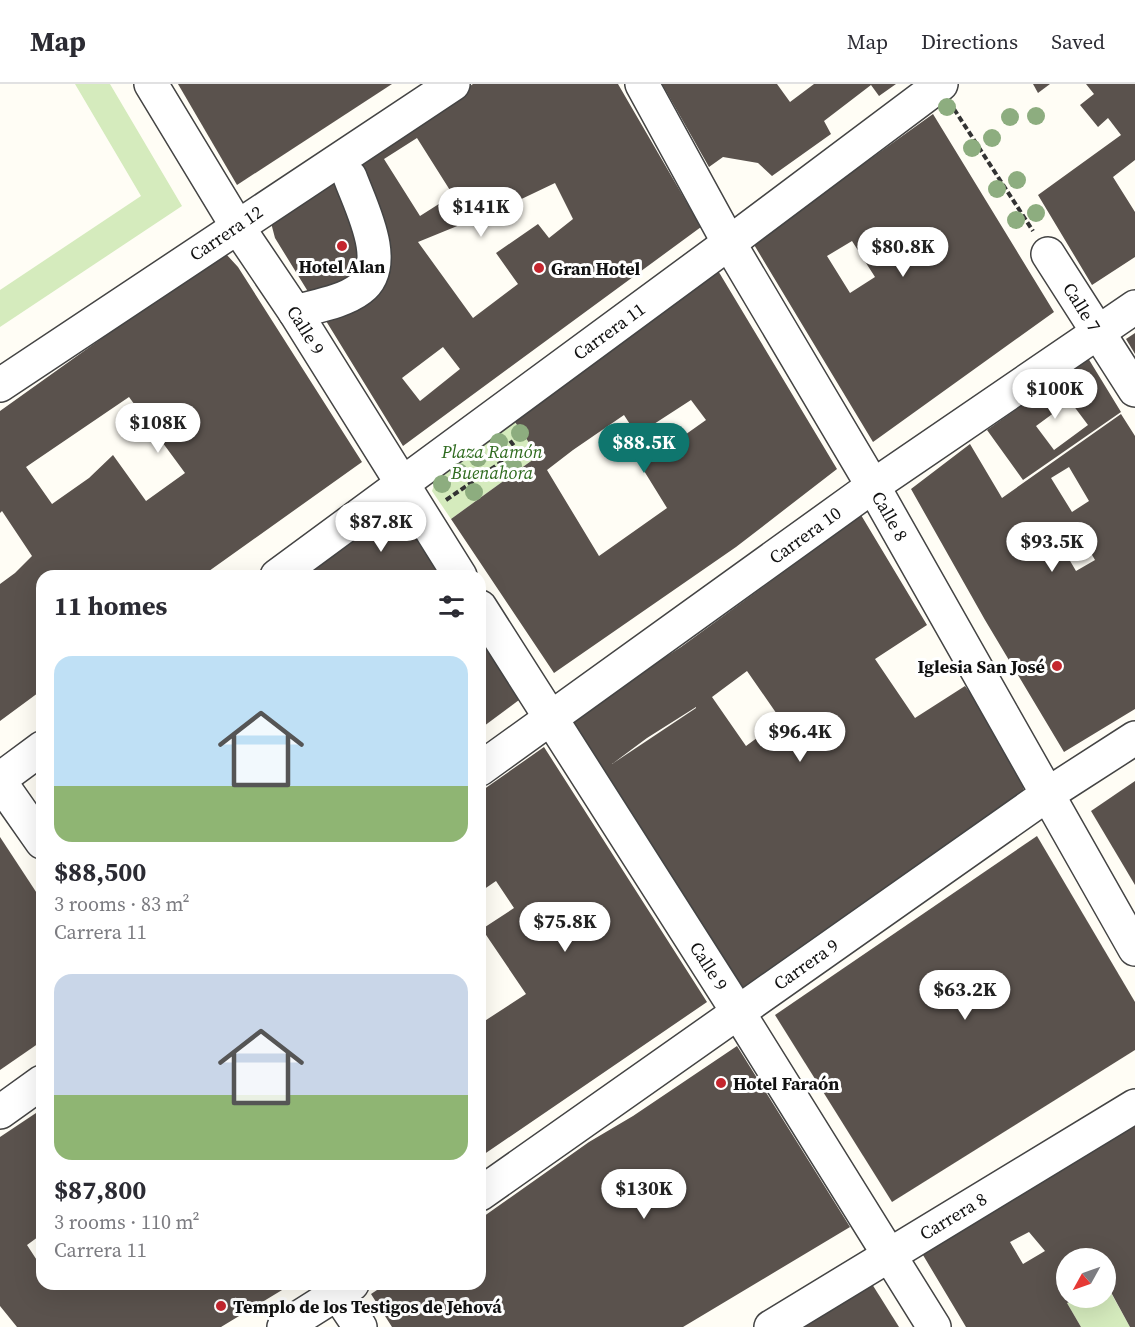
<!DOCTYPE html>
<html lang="en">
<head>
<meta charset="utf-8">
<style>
	:root { --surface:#fff; --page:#f7f7f7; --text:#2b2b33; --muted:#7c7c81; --line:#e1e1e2; --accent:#0f766e }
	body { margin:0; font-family:"Source Serif 4",serif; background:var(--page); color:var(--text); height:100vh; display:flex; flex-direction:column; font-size:22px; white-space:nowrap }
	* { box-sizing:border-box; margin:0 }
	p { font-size:20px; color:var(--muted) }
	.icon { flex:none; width:33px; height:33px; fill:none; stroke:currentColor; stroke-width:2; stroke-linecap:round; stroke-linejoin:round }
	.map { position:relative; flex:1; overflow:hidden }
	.sheet { position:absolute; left:36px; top:486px; width:450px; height:720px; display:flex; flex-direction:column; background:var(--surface); border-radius:18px; box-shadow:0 6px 24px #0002 }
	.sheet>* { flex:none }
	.needle { width:39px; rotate:230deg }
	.buttons { position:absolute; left:1056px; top:1164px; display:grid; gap:12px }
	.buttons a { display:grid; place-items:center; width:60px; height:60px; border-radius:50%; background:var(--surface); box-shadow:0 6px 24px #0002; font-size:30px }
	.price { position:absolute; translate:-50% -51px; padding:0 14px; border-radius:21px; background:#fff; color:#222; font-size:20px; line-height:39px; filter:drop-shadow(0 2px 3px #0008) }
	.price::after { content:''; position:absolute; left:50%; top:36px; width:18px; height:14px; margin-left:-9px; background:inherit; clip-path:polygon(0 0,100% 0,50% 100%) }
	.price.active { background:var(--accent); color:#fff }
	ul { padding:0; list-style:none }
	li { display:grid; align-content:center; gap:12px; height:318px; padding:0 18px }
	li span { display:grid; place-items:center; height:186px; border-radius:18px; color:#555 }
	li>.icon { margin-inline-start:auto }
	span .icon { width:108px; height:108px; fill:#fffc; stroke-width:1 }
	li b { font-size:26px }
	h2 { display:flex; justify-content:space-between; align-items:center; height:72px; padding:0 18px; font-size:26px }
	header { display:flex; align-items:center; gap:36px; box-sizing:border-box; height:84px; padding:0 30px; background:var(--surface); border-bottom:2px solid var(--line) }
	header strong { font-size:28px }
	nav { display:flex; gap:33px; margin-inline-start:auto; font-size:21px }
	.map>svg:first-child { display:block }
	.green { fill:#d5ebbd }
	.building { fill:#5a524d; fill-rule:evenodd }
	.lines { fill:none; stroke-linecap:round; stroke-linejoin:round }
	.minor-casing { stroke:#444; stroke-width:36 }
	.path { stroke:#333; stroke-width:4; stroke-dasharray:6 3; stroke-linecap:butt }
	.minor { stroke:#fff; stroke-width:33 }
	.tree { fill:#8dad7f }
	.poi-dot { fill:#c4262e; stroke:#fff; stroke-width:2 }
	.labels { text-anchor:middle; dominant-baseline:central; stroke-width:6; stroke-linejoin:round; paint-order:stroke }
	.street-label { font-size:18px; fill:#111; stroke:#fff }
	.poi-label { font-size:18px; font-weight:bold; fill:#111; stroke:#fff; text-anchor:start }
	.park-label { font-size:18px; font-style:italic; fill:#2f6b1f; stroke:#fff }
</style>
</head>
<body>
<header>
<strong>Map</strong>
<nav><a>Map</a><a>Directions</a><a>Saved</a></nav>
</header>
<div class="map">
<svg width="1135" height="1243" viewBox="0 0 1135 1243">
	<rect width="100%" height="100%" fill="#fffdf5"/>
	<g class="green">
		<polygon points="75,0 110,0 182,122 0,243 0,206 141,112"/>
		<polygon points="513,335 538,372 451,435 432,407 438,390"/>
		<polygon points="1106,1200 1130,1243 1081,1243 1067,1219 1079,1214 1106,1214"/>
	</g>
	<g class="building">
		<polygon points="178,0 392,0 237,101"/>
		<path d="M473 0H618L701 143 403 362 275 154 270 135ZM417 54 453 111 420 132 384 75ZM555 99 573 135 549 154 538 140 496 169 518 200 473 234 418 158 511 120ZM443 263 460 285 420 317 402 294Z"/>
		<polygon points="662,0 777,0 790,18 814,0 896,0 879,12 871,1 824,37 831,50 772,92 758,79 723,73 709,83"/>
		<polygon points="1033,0 1050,0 1038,9"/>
		<polygon points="1086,0 1135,0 1135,76 1113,93 1135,128 1135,173 1092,201 1038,111 1121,51 1108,34 1098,43 1080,21 1094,10"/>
		<path d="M933 30 1054 228 873 358 753 159ZM852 157 875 193 850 209 827 172Z"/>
		<path d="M226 170 238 183 362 378 202 492H42V606L0 637V500L15 489 32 472 2 427 0 429V327L112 247ZM129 313 185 389 146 417 113 371 89 394 52 420 26 383Z"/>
		<path d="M717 185 837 385 736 463 554 589 451 435 538 372 513 335ZM691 316 706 336 641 382 667 424 599 472 547 386 573 366 624 331 637 351Z"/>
		<polygon points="1135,249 1135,270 1126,255"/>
		<path d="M1088 274 1121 328 1023 396 987 346ZM1070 317 1088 341 1054 366 1036 342Z"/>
		<path d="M1121 330 1135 352V625L1064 668 985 536 911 405 970 360 1002 414ZM1069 383 1089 417 1072 428 1051 394ZM1075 442 1095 476 1076 487 1056 453Z"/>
		<polygon points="398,424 441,492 306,492 325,477"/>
		<path d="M861 431 927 541 875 575 915 634 965 602 1030 688 1012 735 748 916 570 637 615 605 681 563ZM747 587 781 636 746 662 712 613ZM696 623V624L612 680 647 654Z"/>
		<polygon points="480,554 519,616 480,645"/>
		<polygon points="544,663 707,918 480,1073 480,940 526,910 482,845 514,824 496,797 480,808 480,708"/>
		<polygon points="1135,697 1135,801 1091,727"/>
		<polygon points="1037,752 1135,918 1135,966 892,1118 775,931"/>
		<polygon points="0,753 42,817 42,957 0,986"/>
		<polygon points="737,962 850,1143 683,1243 392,1243 371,1210 386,1200 480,1200 480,1135 589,1058 633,1032"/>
		<polygon points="42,1025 42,1150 27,1161 42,1184 42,1200 292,1200 221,1243 17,1243 0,1222 0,1053"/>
		<path d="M1135 1035V1243H1130L1106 1199V1174H1066V1214H1079L1067 1219 1081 1243H966L920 1166ZM1029 1148 1045 1167 1023 1180 1010 1158Z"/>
		<polygon points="872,1200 899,1243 799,1243"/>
	</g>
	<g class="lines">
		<g class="minor-casing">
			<g id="minor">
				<polyline points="151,0 237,142 295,228 460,492"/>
				<polyline points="642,0 729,159 873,402 1135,865"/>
				<polyline points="1048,170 1135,306"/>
				<path d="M295 228C316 222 343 218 360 205 392 181 361 123 350 93"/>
				<polyline points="0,301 453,0"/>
				<polyline points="277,492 729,159 941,0"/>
				<polyline points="480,523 738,928 934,1243"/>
				<polyline points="480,685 873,402 1135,223"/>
				<polyline points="0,695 42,664"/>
				<polyline points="0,698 42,758"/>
				<polyline points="0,1028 42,998"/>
				<polyline points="480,1110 1048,710 1135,654"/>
				<polyline points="331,1200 360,1243"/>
				<polyline points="284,1243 352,1200"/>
				<polyline points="771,1243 1135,1022"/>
			</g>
		</g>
		<g class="path">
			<polyline points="954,25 1033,147"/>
			<polyline points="446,416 513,370 514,362 509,355"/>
		</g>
		<use href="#minor" class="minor"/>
	</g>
	<g class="tree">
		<circle cx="947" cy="23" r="9"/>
		<circle cx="1036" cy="32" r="9"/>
		<circle cx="1010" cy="33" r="9"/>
		<circle cx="992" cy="54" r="9"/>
		<circle cx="972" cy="64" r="9"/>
		<circle cx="1017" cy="96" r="9"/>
		<circle cx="997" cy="105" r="9"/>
		<circle cx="1036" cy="129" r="9"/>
		<circle cx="1016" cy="136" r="9"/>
		<circle cx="520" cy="349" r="9"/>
		<circle cx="499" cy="358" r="9"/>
		<circle cx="478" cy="374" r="9"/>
		<circle cx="513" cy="382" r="9"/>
		<circle cx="459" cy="388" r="9"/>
		<circle cx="442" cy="400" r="9"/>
		<circle cx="474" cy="408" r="9"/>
	</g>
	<g class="poi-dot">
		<circle cx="342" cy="162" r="6"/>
		<circle cx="539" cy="184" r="6"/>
		<circle cx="1057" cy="582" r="6"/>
		<circle cx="721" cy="999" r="6"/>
		<circle cx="221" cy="1222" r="6"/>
	</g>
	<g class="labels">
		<g class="street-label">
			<text transform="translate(226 149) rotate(-34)">Carrera 12</text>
			<text transform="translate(1082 223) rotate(58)">Calle 7</text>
			<text transform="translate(306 246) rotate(58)">Calle 9</text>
			<text transform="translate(609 247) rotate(-36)">Carrera 11</text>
			<text transform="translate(890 432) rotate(60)">Calle 8</text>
			<text transform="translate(805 451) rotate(-36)">Carrera 10</text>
			<text transform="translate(806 880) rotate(-35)">Carrera 9</text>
			<text transform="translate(709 882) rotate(57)">Calle 9</text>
			<text transform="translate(953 1132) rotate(-31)">Carrera 8</text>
		</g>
		<g class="poi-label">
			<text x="342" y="182" text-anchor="middle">Hotel Alan</text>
			<text x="551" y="184">Gran Hotel</text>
			<text x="1045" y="582" text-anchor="end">Iglesia San José</text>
			<text x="733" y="999">Hotel Faraón</text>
			<text x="233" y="1222">Templo de los Testigos de Jehová</text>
		</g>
		<g class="park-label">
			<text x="492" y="367">Plaza Ramón<tspan x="492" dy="21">Buenahora</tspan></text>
		</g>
	</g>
</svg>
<div class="buttons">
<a><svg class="needle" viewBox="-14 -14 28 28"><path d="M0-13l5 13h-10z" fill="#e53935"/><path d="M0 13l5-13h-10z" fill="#7c7c81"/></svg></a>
</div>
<b class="price" style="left:481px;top:154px">$141K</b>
<b class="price" style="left:903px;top:194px">$80.8K</b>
<b class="price" style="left:1055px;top:336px">$100K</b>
<b class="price" style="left:158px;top:370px">$108K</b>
<b class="price active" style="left:644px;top:390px">$88.5K</b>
<b class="price" style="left:381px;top:469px">$87.8K</b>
<b class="price" style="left:1052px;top:489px">$93.5K</b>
<b class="price" style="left:800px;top:679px">$96.4K</b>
<b class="price" style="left:565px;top:869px">$75.8K</b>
<b class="price" style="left:965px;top:937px">$63.2K</b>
<b class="price" style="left:644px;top:1136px">$130K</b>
<section class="sheet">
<h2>11 homes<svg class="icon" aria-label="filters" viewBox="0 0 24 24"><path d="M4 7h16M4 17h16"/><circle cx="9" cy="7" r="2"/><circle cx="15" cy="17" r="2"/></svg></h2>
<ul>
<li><span style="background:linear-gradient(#bfe0f5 70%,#8fb573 0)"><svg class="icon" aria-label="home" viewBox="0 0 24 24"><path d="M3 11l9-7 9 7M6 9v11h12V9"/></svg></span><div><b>$88,500</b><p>3 rooms · 83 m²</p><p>Carrera 11</p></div></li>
<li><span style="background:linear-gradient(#c9d6e8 65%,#8fb573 0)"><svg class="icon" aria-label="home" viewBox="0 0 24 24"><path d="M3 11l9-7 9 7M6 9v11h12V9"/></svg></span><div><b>$87,800</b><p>3 rooms · 110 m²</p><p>Carrera 11</p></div></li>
</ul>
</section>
</div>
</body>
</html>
